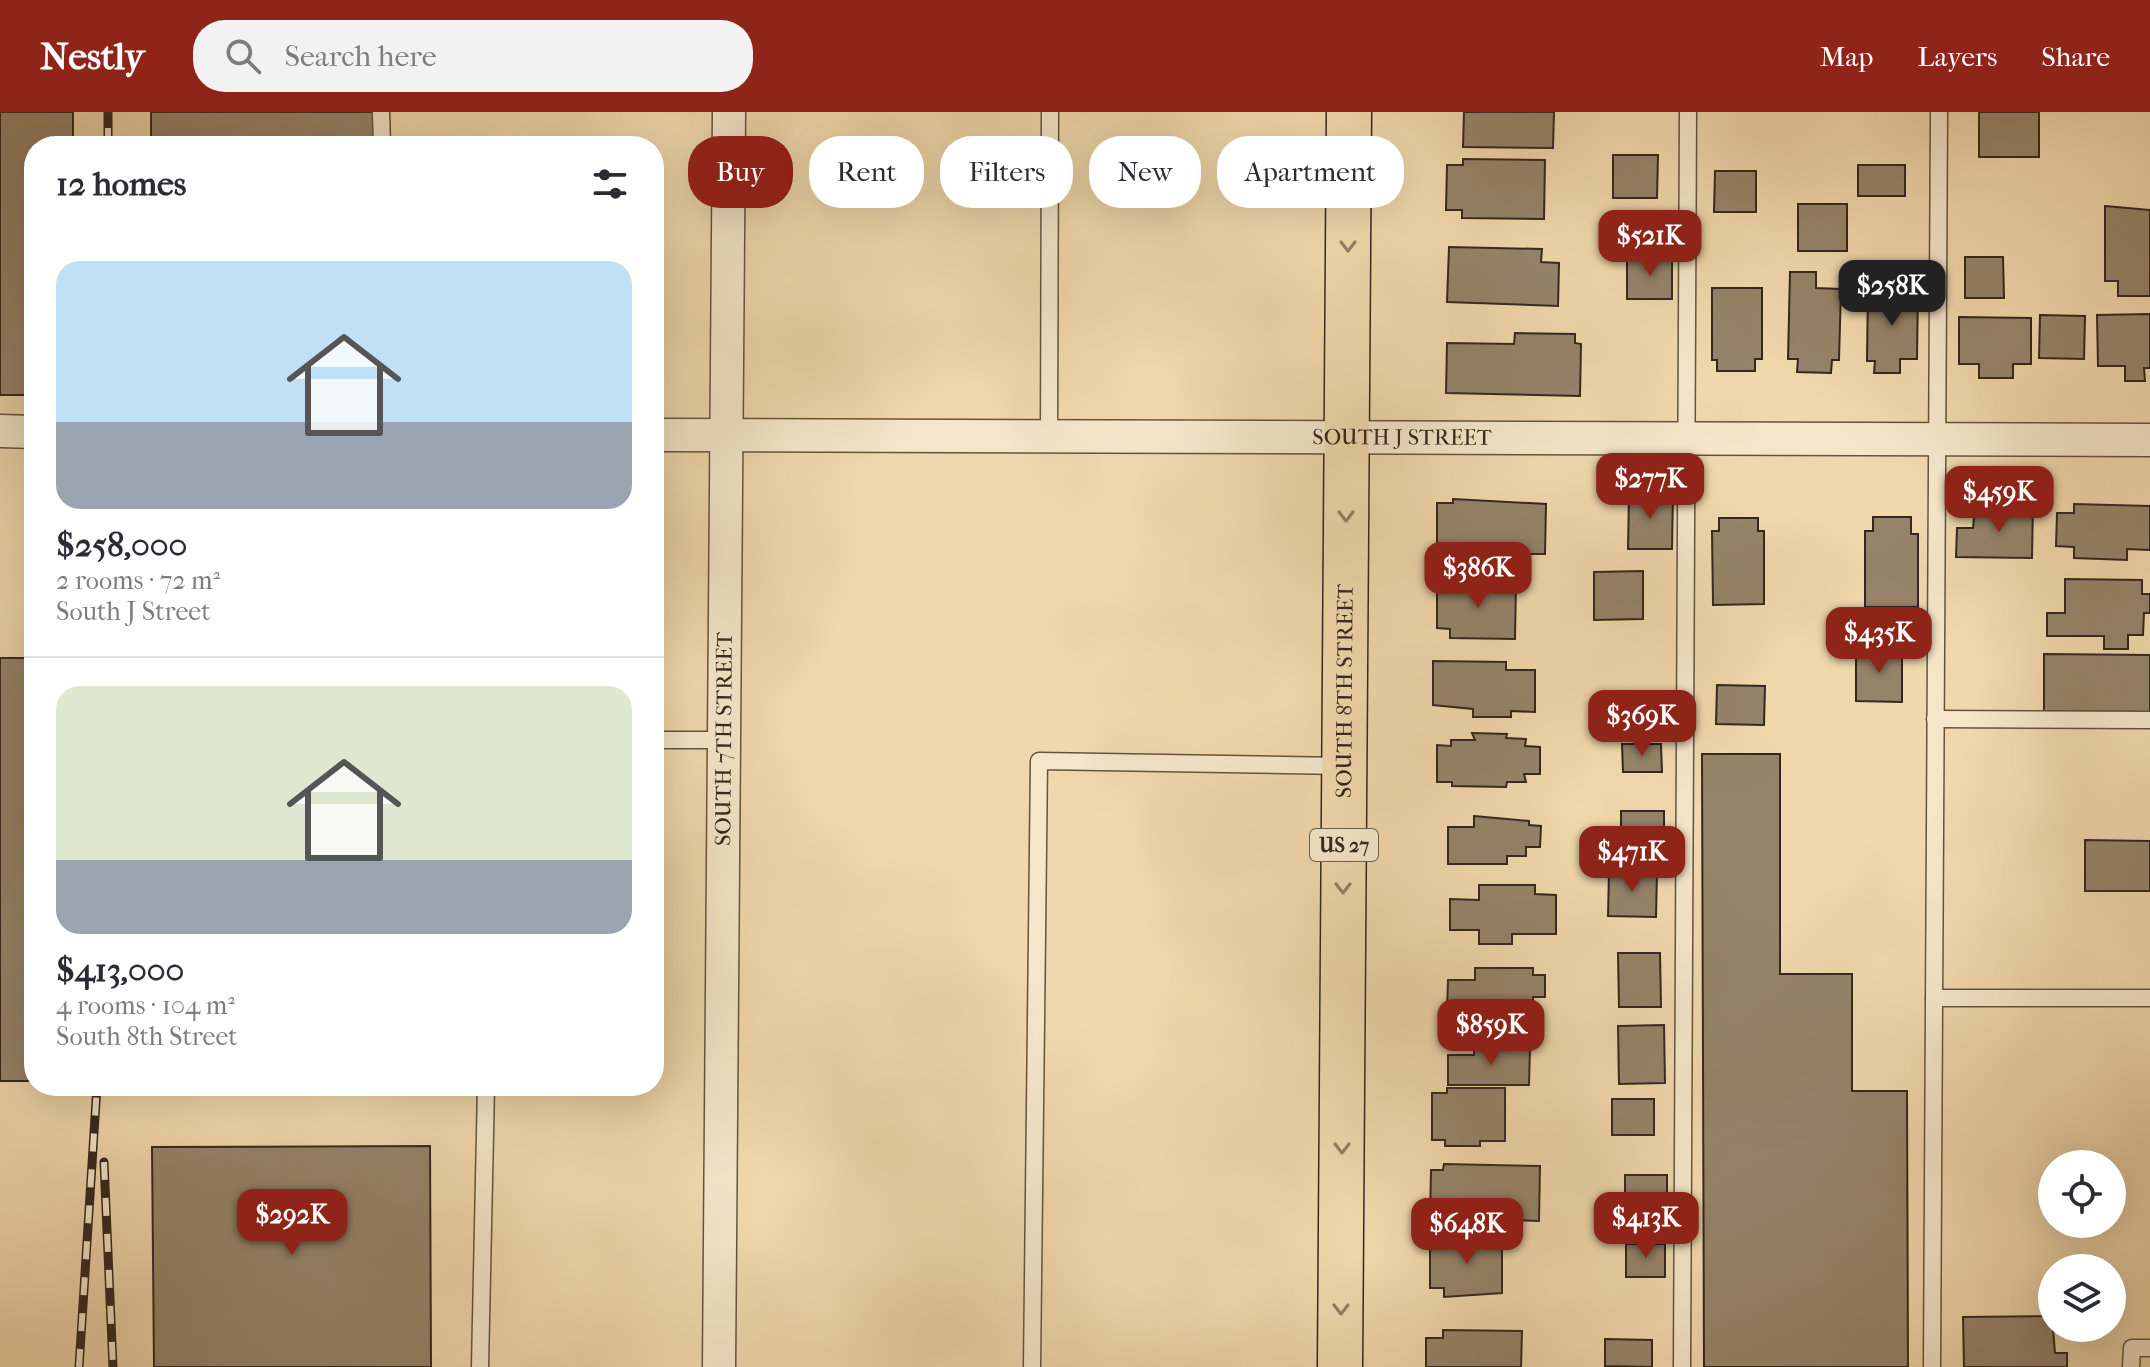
<!DOCTYPE html>
<html lang="en">
<head>
<meta charset="utf-8">
<style>
	:root { --surface:#fff; --page:#f2f2f3; --text:#2b2b33; --muted:#7c7c81; --line:#e1e1e2; --accent:#8f2418 }
	body { margin:0; font-family:"IM FELL French Canon",serif; background:var(--page); color:var(--text); height:100vh; display:flex; flex-direction:column; font-size:30px; white-space:nowrap }
	* { box-sizing:border-box; margin:0 }
	p { font-size:26px; color:var(--muted) }
	.icon { flex:none; width:44px; height:44px; fill:none; stroke:currentColor; stroke-width:2; stroke-linecap:round; stroke-linejoin:round }
	.map { position:relative; flex:1; overflow:hidden }
	.details { position:absolute; left:24px; top:24px; width:640px; height:960px; display:flex; flex-direction:column; background:var(--surface); border-radius:32px; box-shadow:0 8px 32px #0002 }
	.details>* { flex:none }
	.guide { position:absolute; left:688px; top:24px; width:760px; height:72px; display:flex; gap:16px }
	.tools { position:absolute; left:2038px; top:1038px; display:grid; gap:16px }
	.tools a { display:grid; place-items:center; width:88px; height:88px; border-radius:50%; background:var(--surface); box-shadow:0 8px 32px #0002; font-size:40px }
	.price { position:absolute; translate:-50% -68px; padding:0 18px; border-radius:16px; background:var(--accent); color:#fff; font-size:26px; line-height:52px; filter:drop-shadow(0 2px 4px #0008) }
	.price::after { content:''; position:absolute; left:50%; top:48px; width:24px; height:18px; margin-left:-12px; background:inherit; clip-path:polygon(0 0,100% 0,50% 100%) }
	.price.current { background:#222; color:#fff }
	ul { padding:0; list-style:none }
	li { display:grid; align-content:center; gap:16px; height:424px; padding:0 32px }
	li+li { border-top:2px solid var(--line) }
	li span { display:grid; place-items:center; height:248px; border-radius:24px; color:#555 }
	li>.icon { margin-inline-start:auto }
	span .icon { width:144px; height:144px; fill:#fffc; stroke-width:1 }
	li b { font-size:34px }
	h2 { display:flex; justify-content:space-between; align-items:center; height:96px; padding:0 32px; font-size:34px }
	.chip { padding:0 28px; border-radius:32px; background:var(--surface); box-shadow:0 8px 32px #0002; font-size:28px; line-height:72px }
	.chip.current { background:var(--accent); color:#fff }
	header { display:flex; align-items:center; gap:48px; box-sizing:border-box; height:112px; padding:0 40px; background:var(--accent); color:#fff }
	header strong { font-size:38px }
	nav { display:flex; gap:44px; margin-inline-start:auto; font-size:28px }
	.search { width:560px; height:72px; background:var(--page); display:flex; align-items:center; gap:20px; box-sizing:border-box; padding:0 28px; border-radius:32px; color:var(--muted); font-size:30px }
	.map>svg:first-child { display:block }
	.building { fill:#968369; stroke:#342720; stroke-width:2 }
	.lines { fill:none; stroke-linecap:round; stroke-linejoin:round }
	.lane-casing { stroke:#635343; stroke-width:19 }
	.street-casing { stroke:#635343; stroke-width:35 }
	.highway-casing { stroke:#342720; stroke-width:47 }
	.lane { stroke:#f5e6c9; stroke-width:16 }
	.street { stroke:#f5e6c9; stroke-width:32 }
	.highway { stroke:#f0d8ac; stroke-width:44 }
	.rail-casing { stroke:#342720; stroke-width:9 }
	.rail { stroke:#f5e6c9; stroke-width:6; stroke-dasharray:18; stroke-linecap:butt }
	.oneway { stroke:#928066 }
	.labels { text-anchor:middle; dominant-baseline:central; stroke-width:6; stroke-linejoin:round; paint-order:stroke }
	.shield { fill:#f5e6c9; stroke:#6e6053; stroke-width:2 }
	.shield-label { font-size:20px; font-weight:bold; fill:#342720 }
	.street-label { font-size:22px; fill:#342720; stroke:#f5e6c9 }
</style>
</head>
<body>
<header>
<strong>Nestly</strong>
<div class="search"><svg class="icon" aria-label="search" viewBox="0 0 24 24"><circle cx="10" cy="10" r="6"/><path d="M15 15l6 6"/></svg>Search here</div>
<nav><a>Map</a><a>Layers</a><a>Share</a></nav>
</header>
<div class="map">
<svg width="2150" height="1255" viewBox="0 0 2150 1255">
	<rect width="100%" height="100%" fill="#f0d8ac"/>
	<filter id="stains"><feTurbulence type="fractalNoise" baseFrequency=".0025" numOctaves="4"/><feColorMatrix values="0 0 0 0 .2 0 0 0 0 .09 0 0 0 0 .02 0 0 0 .5 -.17"/></filter>
	<radialGradient id="worn" r=".72"><stop offset=".6" stop-color="#630" stop-opacity="0"/><stop offset="1" stop-color="#630" stop-opacity=".3"/></radialGradient>
	<g class="building">
		<polygon points="0,0 73,0 73,34 34,34 34,283 0,283"/>
		<rect x="151" y="0" width="225" height="34"/>
		<polygon points="1464,0 1554,0 1553,36 1463,35"/>
		<rect x="1979" y="0" width="60" height="45"/>
		<polygon points="1613,43 1658,43 1657,86 1613,86"/>
		<polygon points="1463,47 1545,48 1544,107 1462,106 1462,98 1446,98 1447,53 1463,53"/>
		<rect x="1858" y="53" width="47" height="31"/>
		<polygon points="1715,59 1756,59 1756,100 1714,100"/>
		<rect x="1798" y="92" width="49" height="47"/>
		<polygon points="2105,94 2150,98 2150,184 2118,184 2118,169 2105,169"/>
		<polygon points="1449,135 1542,137 1541,150 1559,151 1558,194 1447,190"/>
		<polygon points="1965,145 2003,145 2004,186 1965,186"/>
		<rect x="1627" y="146" width="45" height="41"/>
		<polygon points="1790,160 1816,160 1816,176 1841,177 1839,248 1832,248 1831,261 1797,260 1798,247 1788,247"/>
		<polygon points="1712,176 1762,176 1762,247 1755,247 1755,259 1717,259 1717,248 1712,248"/>
		<polygon points="1868,176 1918,176 1917,247 1900,247 1900,261 1874,261 1875,249 1867,249"/>
		<polygon points="2150,202 2150,256 2144,256 2145,269 2125,269 2125,254 2098,254 2097,203"/>
		<polygon points="2040,203 2085,204 2084,247 2039,246"/>
		<polygon points="1959,205 2031,206 2031,252 2013,252 2013,266 1979,266 1979,252 1959,252"/>
		<polygon points="1515,221 1575,222 1575,231 1581,232 1580,284 1446,281 1447,231 1514,232"/>
		<polygon points="1629,381 1673,382 1672,437 1628,437"/>
		<polygon points="1453,387 1546,392 1545,442 1513,442 1513,452 1450,451 1450,444 1437,444 1437,391 1453,391"/>
		<polygon points="1991,391 2033,392 2032,446 1956,445 1957,416 1973,416 1974,405 1990,405"/>
		<polygon points="2074,392 2150,394 2150,438 2127,437 2127,448 2074,446 2074,435 2056,434 2057,401 2074,401"/>
		<polygon points="1873,405 1911,405 1911,422 1918,422 1918,495 1865,495 1865,419 1873,419"/>
		<polygon points="1719,406 1758,406 1758,419 1764,419 1764,492 1713,493 1712,419 1719,419"/>
		<polygon points="1643,459 1643,507 1594,508 1594,460"/>
		<polygon points="2065,467 2142,468 2142,482 2150,482 2150,501 2144,501 2143,523 2128,523 2128,537 2104,537 2104,524 2047,524 2047,501 2065,501"/>
		<polygon points="1450,470 1516,471 1515,527 1450,526 1450,517 1437,516 1437,478 1450,478"/>
		<polygon points="1856,536 1902,536 1902,590 1856,589"/>
		<polygon points="2044,542 2150,543 2150,600 2044,599"/>
		<polygon points="0,546 32,546 31,969 0,969"/>
		<polygon points="1433,549 1506,550 1506,558 1535,558 1535,600 1511,599 1511,605 1473,605 1473,597 1433,593"/>
		<polygon points="1717,573 1765,574 1764,613 1716,612"/>
		<polygon points="1472,621 1507,622 1506,626 1526,627 1525,634 1540,635 1540,662 1524,662 1526,670 1507,670 1506,675 1452,674 1452,670 1437,670 1437,633 1451,634 1451,628 1475,628"/>
		<polygon points="1622,632 1661,632 1662,660 1623,660"/>
		<polygon points="1702,642 1780,642 1780,862 1852,862 1852,979 1907,979 1908,1255 1704,1255"/>
		<rect x="1621" y="699" width="43" height="37"/>
		<polygon points="1474,704 1529,709 1529,713 1541,714 1540,735 1526,735 1526,744 1507,744 1507,752 1448,752 1448,715 1474,715"/>
		<polygon points="2085,728 2150,729 2150,779 2085,779"/>
		<polygon points="1609,759 1657,760 1656,805 1608,804"/>
		<polygon points="1479,773 1535,773 1535,782 1556,783 1556,822 1512,822 1512,832 1479,832 1479,818 1450,818 1450,787 1479,788"/>
		<polygon points="1618,841 1660,841 1661,895 1619,895"/>
		<polygon points="1475,856 1533,856 1533,863 1545,863 1545,885 1533,885 1533,899 1447,899 1448,868 1475,868"/>
		<polygon points="1664,913 1665,971 1619,972 1618,914"/>
		<polygon points="1474,934 1530,935 1529,973 1448,973 1448,943 1474,943"/>
		<polygon points="1447,976 1505,976 1505,1029 1480,1029 1480,1034 1445,1034 1445,1028 1432,1028 1432,981 1447,981"/>
		<rect x="1612" y="987" width="42" height="36"/>
		<polygon points="430,1034 431,1255 154,1255 152,1035"/>
		<polygon points="1444,1052 1540,1054 1539,1109 1508,1108 1508,1116 1444,1114 1444,1109 1430,1108 1431,1058 1443,1058"/>
		<polygon points="1625,1063 1667,1063 1667,1108 1625,1109"/>
		<polygon points="1444,1125 1502,1125 1502,1181 1444,1185 1444,1176 1430,1176 1430,1130 1444,1130"/>
		<rect x="1626" y="1132" width="39" height="33"/>
		<polygon points="2052,1204 2055,1241 2067,1241 2067,1255 1964,1255 1963,1205"/>
		<polygon points="1443,1218 1522,1219 1521,1255 1426,1255 1426,1226 1443,1226"/>
		<polygon points="1605,1227 1652,1228 1652,1255 1605,1254"/>
	</g>
	<g class="lines">
		<g class="lane-casing">
			<g id="lane">
				<polyline points="381,0 382,34"/>
				<polyline points="1049,325 1050,0"/>
				<polyline points="1935,607 2150,608"/>
				<polyline points="654,628 724,628"/>
				<polyline points="1934,886 2150,886"/>
				<polyline points="480,1255 486,974"/>
				<polyline points="1032,1255 1039,649 1342,654"/>
				<polyline points="1682,1255 1688,0"/>
				<polyline points="1932,1255 1939,0"/>
				<polyline points="2131,1255 2132,1236 2150,1236"/>
			</g>
		</g>
		<g class="street-casing">
			<g id="street">
				<polyline points="0,319 34,320"/>
				<path id="s1" d="M654 323 2150 328"/>
				<path id="s2" d="M719 1255 729 0"/>
			</g>
		</g>
		<g class="highway-casing">
			<g id="highway">
				<path id="s3" d="M1340 1255 1349 0"/>
			</g>
		</g>
		<use href="#lane" class="lane"/>
		<use href="#street" class="street"/>
		<use href="#highway" class="highway"/>
		<g class="rail-casing">
			<g id="rail">
				<polyline points="108,34 108,0"/>
				<polyline points="104,1050 113,1255"/>
				<polyline points="79,1255 97,974"/>
			</g>
		</g>
		<use href="#rail" class="rail"/>
	</g>
	<defs><path id="oneway-chevron" d="M-2-3.5L2.5 0L-2 3.5" fill="none" stroke-width="1.6" stroke-linecap="round" stroke-linejoin="round" transform="scale(2)"/></defs>
	<g class="oneway">
		<use href="#oneway-chevron" transform="translate(1348 134) rotate(90)"/>
		<use href="#oneway-chevron" transform="translate(1346 404) rotate(90)"/>
		<use href="#oneway-chevron" transform="translate(1343 776) rotate(90)"/>
		<use href="#oneway-chevron" transform="translate(1342 1036) rotate(90)"/>
		<use href="#oneway-chevron" transform="translate(1341 1197) rotate(90)"/>
	</g>
	<g class="labels">
		<rect class="shield" x="1310" y="717" width="68" height="32" rx="6"/>
		<g class="shield-label">
			<text x="1344" y="733">US 27</text>
		</g>
		<g class="street-label">
			<text stroke="none"><textPath href="#s1" startOffset="748">SOUTH J STREET</textPath></text>
			<text stroke="none"><textPath href="#s3" startOffset="676">SOUTH 8TH STREET</textPath></text>
			<text stroke="none"><textPath href="#s2" startOffset="628">SOUTH 7TH STREET</textPath></text>
		</g>
	</g>
	<rect width="100%" height="100%" filter="url(#stains)"/>
	<rect width="100%" height="100%" fill="url(#worn)"/>
</svg>
<div class="tools">
<a><svg class="icon" aria-label="locate" viewBox="0 0 24 24"><circle cx="12" cy="12" r="6"/><path d="M12 2v4M12 18v4M2 12h4M18 12h4"/></svg></a>
<a><svg class="icon" aria-label="layers" viewBox="0 0 24 24"><path d="M12 4l9 5-9 5-9-5zM3 14l9 5 9-5"/></svg></a>
</div>
<b class="price" style="left:1650px;top:166px">$521K</b>
<b class="price current" style="left:1892px;top:216px">$258K</b>
<b class="price" style="left:1650px;top:409px">$277K</b>
<b class="price" style="left:1999px;top:422px">$459K</b>
<b class="price" style="left:1478px;top:498px">$386K</b>
<b class="price" style="left:1879px;top:563px">$435K</b>
<b class="price" style="left:1642px;top:646px">$369K</b>
<b class="price" style="left:1632px;top:782px">$471K</b>
<b class="price" style="left:1491px;top:955px">$859K</b>
<b class="price" style="left:292px;top:1145px">$292K</b>
<b class="price" style="left:1646px;top:1148px">$413K</b>
<b class="price" style="left:1467px;top:1154px">$648K</b>
<div class="guide">
<a class="chip current">Buy</a>
<a class="chip">Rent</a>
<a class="chip">Filters</a>
<a class="chip">New</a>
<a class="chip">Apartment</a>
</div>
<section class="details">
<h2>12 homes<svg class="icon" aria-label="filters" viewBox="0 0 24 24"><path d="M4 7h16M4 17h16"/><circle cx="9" cy="7" r="2"/><circle cx="15" cy="17" r="2"/></svg></h2>
<ul>
<li><span style="background:linear-gradient(#bfe0f5 65%,#9aa5b1 0)"><svg class="icon" aria-label="home" viewBox="0 0 24 24"><path d="M3 11l9-7 9 7M6 9v11h12V9"/></svg></span><div><b>$258,000</b><p>2 rooms · 72 m²</p><p>South J Street</p></div></li>
<li><span style="background:linear-gradient(#dfe7d0 70%,#9aa5b1 0)"><svg class="icon" aria-label="home" viewBox="0 0 24 24"><path d="M3 11l9-7 9 7M6 9v11h12V9"/></svg></span><div><b>$413,000</b><p>4 rooms · 104 m²</p><p>South 8th Street</p></div></li>
</ul>
</section>
</div>
</body>
</html>
